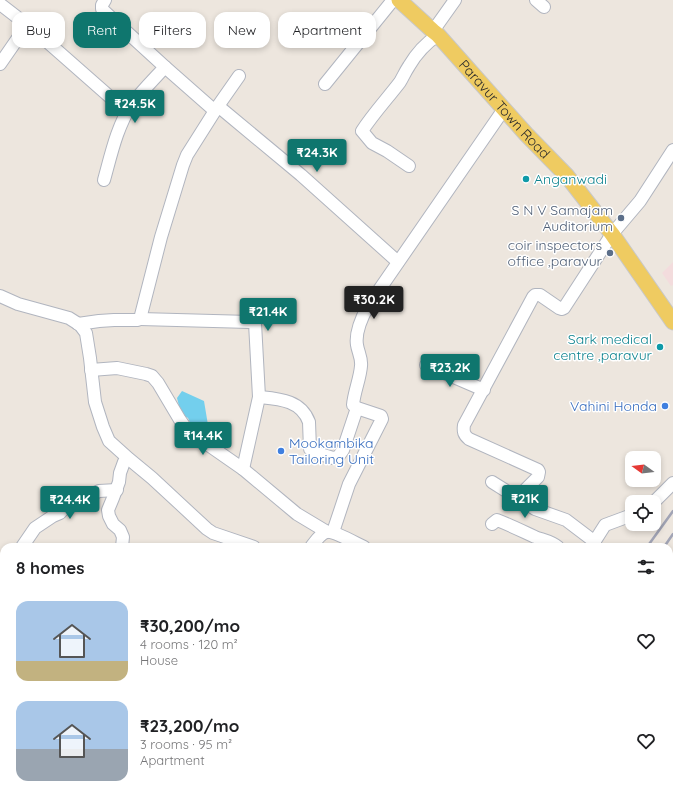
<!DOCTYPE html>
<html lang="en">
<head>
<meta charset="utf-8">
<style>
	:root { --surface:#fff; --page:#f6f6f6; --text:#202124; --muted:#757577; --accent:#0f766e }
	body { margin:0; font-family:Quicksand,sans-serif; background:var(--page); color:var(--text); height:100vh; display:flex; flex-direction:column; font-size:15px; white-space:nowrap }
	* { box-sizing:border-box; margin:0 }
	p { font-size:13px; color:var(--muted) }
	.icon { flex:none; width:22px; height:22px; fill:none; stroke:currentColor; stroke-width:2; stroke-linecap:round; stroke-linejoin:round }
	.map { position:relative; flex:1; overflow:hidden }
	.side { position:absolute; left:0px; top:543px; width:673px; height:256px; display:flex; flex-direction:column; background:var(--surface); border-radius:12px 12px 0 0; box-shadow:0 2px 6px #0003 }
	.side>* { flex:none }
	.hud { position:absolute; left:12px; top:12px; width:400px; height:36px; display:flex; gap:8px }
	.needle { width:26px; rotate:285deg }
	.fabs { position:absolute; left:625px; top:451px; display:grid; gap:8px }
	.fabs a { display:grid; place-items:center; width:36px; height:36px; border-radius:8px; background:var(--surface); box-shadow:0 2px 6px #0003; font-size:20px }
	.price { position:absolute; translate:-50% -34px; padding:0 9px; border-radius:4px; background:var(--accent); color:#fff; font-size:13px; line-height:26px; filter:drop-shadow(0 1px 2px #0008) }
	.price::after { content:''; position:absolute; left:50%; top:24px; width:12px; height:9px; margin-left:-6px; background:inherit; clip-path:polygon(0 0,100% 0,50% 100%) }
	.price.current { background:#222; color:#fff }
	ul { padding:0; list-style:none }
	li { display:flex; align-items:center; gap:12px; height:100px; padding:0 16px }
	li span { display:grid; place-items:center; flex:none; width:112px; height:80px; border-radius:12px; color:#555 }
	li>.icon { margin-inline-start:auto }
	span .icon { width:48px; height:48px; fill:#fffc; stroke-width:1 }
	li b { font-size:17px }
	h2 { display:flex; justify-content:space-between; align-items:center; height:48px; padding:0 16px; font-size:17px }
	.pill { padding:0 14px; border-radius:12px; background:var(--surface); box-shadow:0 2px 6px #0003; font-size:14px; line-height:36px }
	.pill.current { background:var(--accent); color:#fff }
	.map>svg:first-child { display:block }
	.medical { fill:#f3dcdd }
	.water { fill:#73cfed }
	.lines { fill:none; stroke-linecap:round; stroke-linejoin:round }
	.minor-casing { stroke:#b1b5bf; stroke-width:14 }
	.major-casing { stroke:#c8c8c8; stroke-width:17 }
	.minor { stroke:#fff; stroke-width:12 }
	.major { stroke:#efcb61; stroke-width:15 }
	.rail { stroke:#a1a4b5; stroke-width:2.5 }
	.culture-dot { fill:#0f9aa8; stroke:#fff; stroke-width:1.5 }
	.service-dot { fill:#5c6f8a; stroke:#fff; stroke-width:1.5 }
	.shop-dot { fill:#3f7fe0; stroke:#fff; stroke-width:1.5 }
	.labels { text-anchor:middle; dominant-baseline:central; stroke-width:3; stroke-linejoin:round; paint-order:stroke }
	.street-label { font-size:14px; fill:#2b2b2b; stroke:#fff }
	.culture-label { font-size:14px; fill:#0d838f; stroke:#fff; text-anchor:start }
	.service-label { font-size:14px; fill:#4e5e75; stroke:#fff; text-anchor:end }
	.shop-label { font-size:14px; fill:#366cbe; stroke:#fff; text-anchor:end }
</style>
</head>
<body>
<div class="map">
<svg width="673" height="799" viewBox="0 0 673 799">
	<rect width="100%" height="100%" fill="#ede6de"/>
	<polygon class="medical" points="673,262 673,285 671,286 662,273"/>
	<polygon class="water" points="182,391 204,401 209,431 219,448 192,427 188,418 181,414 177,398"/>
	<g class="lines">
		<g class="minor-casing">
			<g id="minor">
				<polyline points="105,0 102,5 102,9 106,13 165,67 215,111"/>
				<polyline points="536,0 544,7"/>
				<polyline points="0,4 35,31 127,112"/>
				<polyline points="433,31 455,0"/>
				<polyline points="0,64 27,25"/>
				<polyline points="325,84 393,0"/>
				<polyline points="218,106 301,175 398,262"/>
				<path d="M409 166 387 151 372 143 362 131C373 114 387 99 400 82 403 77 405 72 409 66 416 54 426 43 438 35"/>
				<path d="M104 180C111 155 117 126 132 104 142 91 154 79 165 67"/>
				<polyline points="0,296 18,304 69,318 80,325 86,333 90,358 95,402 103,427 109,441 129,459 152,478 207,529 213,533 254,547"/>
				<polyline points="140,319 250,322 255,323 259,397 243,469"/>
				<polyline points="78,324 99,321 114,320 137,320 140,319 161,237 183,165 187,155 218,106 239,76"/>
				<polyline points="426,365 484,390"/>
				<polyline points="91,370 117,368 146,374 152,376 158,383 180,420 187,430 243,469 297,514 327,532"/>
				<path d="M259 397C279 399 301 400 309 422L310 449 314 452 333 458 338 457 343 450 357 408"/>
				<polyline points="492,482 535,509 566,520 595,542"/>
				<path d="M518 497 538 477 539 472 538 470 469 439C464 435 463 432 464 425L533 297 535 295H540L559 308 562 309 564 308 612 234 640 201 673 150"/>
				<polyline points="654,502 673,483"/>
				<path d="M492 524 497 520C510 525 522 531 535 537 543 540 551 541 558 547"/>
				<path d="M333 532 349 484 382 419 381 416 357 408 353 405C354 392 360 379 361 366 362 358 358 352 357 345 355 333 362 317 368 306L504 109"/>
				<polyline points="22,547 35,528 53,516 60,513 66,506 79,499 85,498 99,491 117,490"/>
				<polyline points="122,547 123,537 120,530 113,524 109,516 108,510 113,498 119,482 120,473 124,462 127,458"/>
				<path d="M311 547C315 542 320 534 326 532 333 530 357 544 364 547"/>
				<polyline points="591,547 605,525 632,515"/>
				<polyline points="0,600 4,587"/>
				<polyline points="0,608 4,611"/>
				<polyline points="669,671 673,662"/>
				<polyline points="0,728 4,729"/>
				<polyline points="669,781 673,782"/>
				<polyline points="225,795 239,799"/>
				<polyline points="100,799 101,795"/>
				<polyline points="255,799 255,795"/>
				<polyline points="420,799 422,795"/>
				<polyline points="511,799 514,795"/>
				<polyline points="611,799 613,795"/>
				<polyline points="655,799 656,795"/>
			</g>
		</g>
		<g class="major-casing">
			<g id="major">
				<path id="s1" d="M399 0 433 31 438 35 526 134 567 176 612 234 673 322"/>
			</g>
		</g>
		<use href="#minor" class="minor"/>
		<use href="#major" class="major"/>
		<g class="rail">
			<polyline points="647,547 673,511"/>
			<polyline points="664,547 673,534"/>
			<polyline points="472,799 475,795"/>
			<polyline points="493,799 496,795"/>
		</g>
	</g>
	<g class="culture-dot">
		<circle cx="526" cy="179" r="4"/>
		<circle cx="660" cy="347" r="4"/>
	</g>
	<g class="service-dot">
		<circle cx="621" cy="218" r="4"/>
		<circle cx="610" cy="253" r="4"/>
	</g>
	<g class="shop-dot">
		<circle cx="665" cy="406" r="4"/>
		<circle cx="281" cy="451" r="4"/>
	</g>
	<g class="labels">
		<g class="street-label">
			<text stroke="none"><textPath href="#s1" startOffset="152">Paravur Town Road</textPath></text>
		</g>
		<g class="culture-label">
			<text x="534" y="179">Anganwadi</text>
			<text x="652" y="339" text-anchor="end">Sark medical<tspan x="652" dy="16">centre ,paravur</tspan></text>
		</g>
		<g class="service-label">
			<text x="613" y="210">S N V Samajam<tspan x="613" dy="16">Auditorium</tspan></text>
			<text x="602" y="245">coir inspectors<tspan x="602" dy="16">office ,paravur</tspan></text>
		</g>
		<g class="shop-label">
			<text x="657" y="406">Vahini Honda</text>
			<text x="289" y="443" text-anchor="start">Mookambika<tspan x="289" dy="16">Tailoring Unit</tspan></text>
		</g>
	</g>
</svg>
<div class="fabs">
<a><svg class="needle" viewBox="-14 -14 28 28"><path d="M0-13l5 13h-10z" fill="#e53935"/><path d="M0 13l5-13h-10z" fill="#757577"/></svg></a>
<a><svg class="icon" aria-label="locate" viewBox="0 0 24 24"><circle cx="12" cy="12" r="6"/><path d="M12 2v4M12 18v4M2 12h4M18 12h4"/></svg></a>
</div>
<b class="price" style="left:135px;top:124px">₹24.5K</b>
<b class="price" style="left:317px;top:173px">₹24.3K</b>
<b class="price current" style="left:374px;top:320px">₹30.2K</b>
<b class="price" style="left:268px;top:332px">₹21.4K</b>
<b class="price" style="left:450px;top:388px">₹23.2K</b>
<b class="price" style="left:203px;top:456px">₹14.4K</b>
<b class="price" style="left:525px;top:519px">₹21K</b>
<b class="price" style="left:70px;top:520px">₹24.4K</b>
<div class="hud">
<a class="pill">Buy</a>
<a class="pill current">Rent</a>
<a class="pill">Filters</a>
<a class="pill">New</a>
<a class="pill">Apartment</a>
</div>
<section class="side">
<h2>8 homes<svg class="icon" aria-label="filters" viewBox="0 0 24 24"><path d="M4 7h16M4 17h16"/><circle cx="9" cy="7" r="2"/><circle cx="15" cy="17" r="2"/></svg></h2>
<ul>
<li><span style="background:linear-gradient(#a9c7e8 75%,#c2b280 0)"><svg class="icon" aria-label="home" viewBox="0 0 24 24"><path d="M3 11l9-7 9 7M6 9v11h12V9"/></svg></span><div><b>₹30,200/mo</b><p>4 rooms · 120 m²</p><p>House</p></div><svg class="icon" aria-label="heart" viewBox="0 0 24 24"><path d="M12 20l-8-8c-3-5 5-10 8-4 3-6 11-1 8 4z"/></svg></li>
<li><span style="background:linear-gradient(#a9c7e8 60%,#9aa5b1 0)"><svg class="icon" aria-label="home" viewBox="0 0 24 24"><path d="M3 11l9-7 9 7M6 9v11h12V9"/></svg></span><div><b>₹23,200/mo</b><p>3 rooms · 95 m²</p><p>Apartment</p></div><svg class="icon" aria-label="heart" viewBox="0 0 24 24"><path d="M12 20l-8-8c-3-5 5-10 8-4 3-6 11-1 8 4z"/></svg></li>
</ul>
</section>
</div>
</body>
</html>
